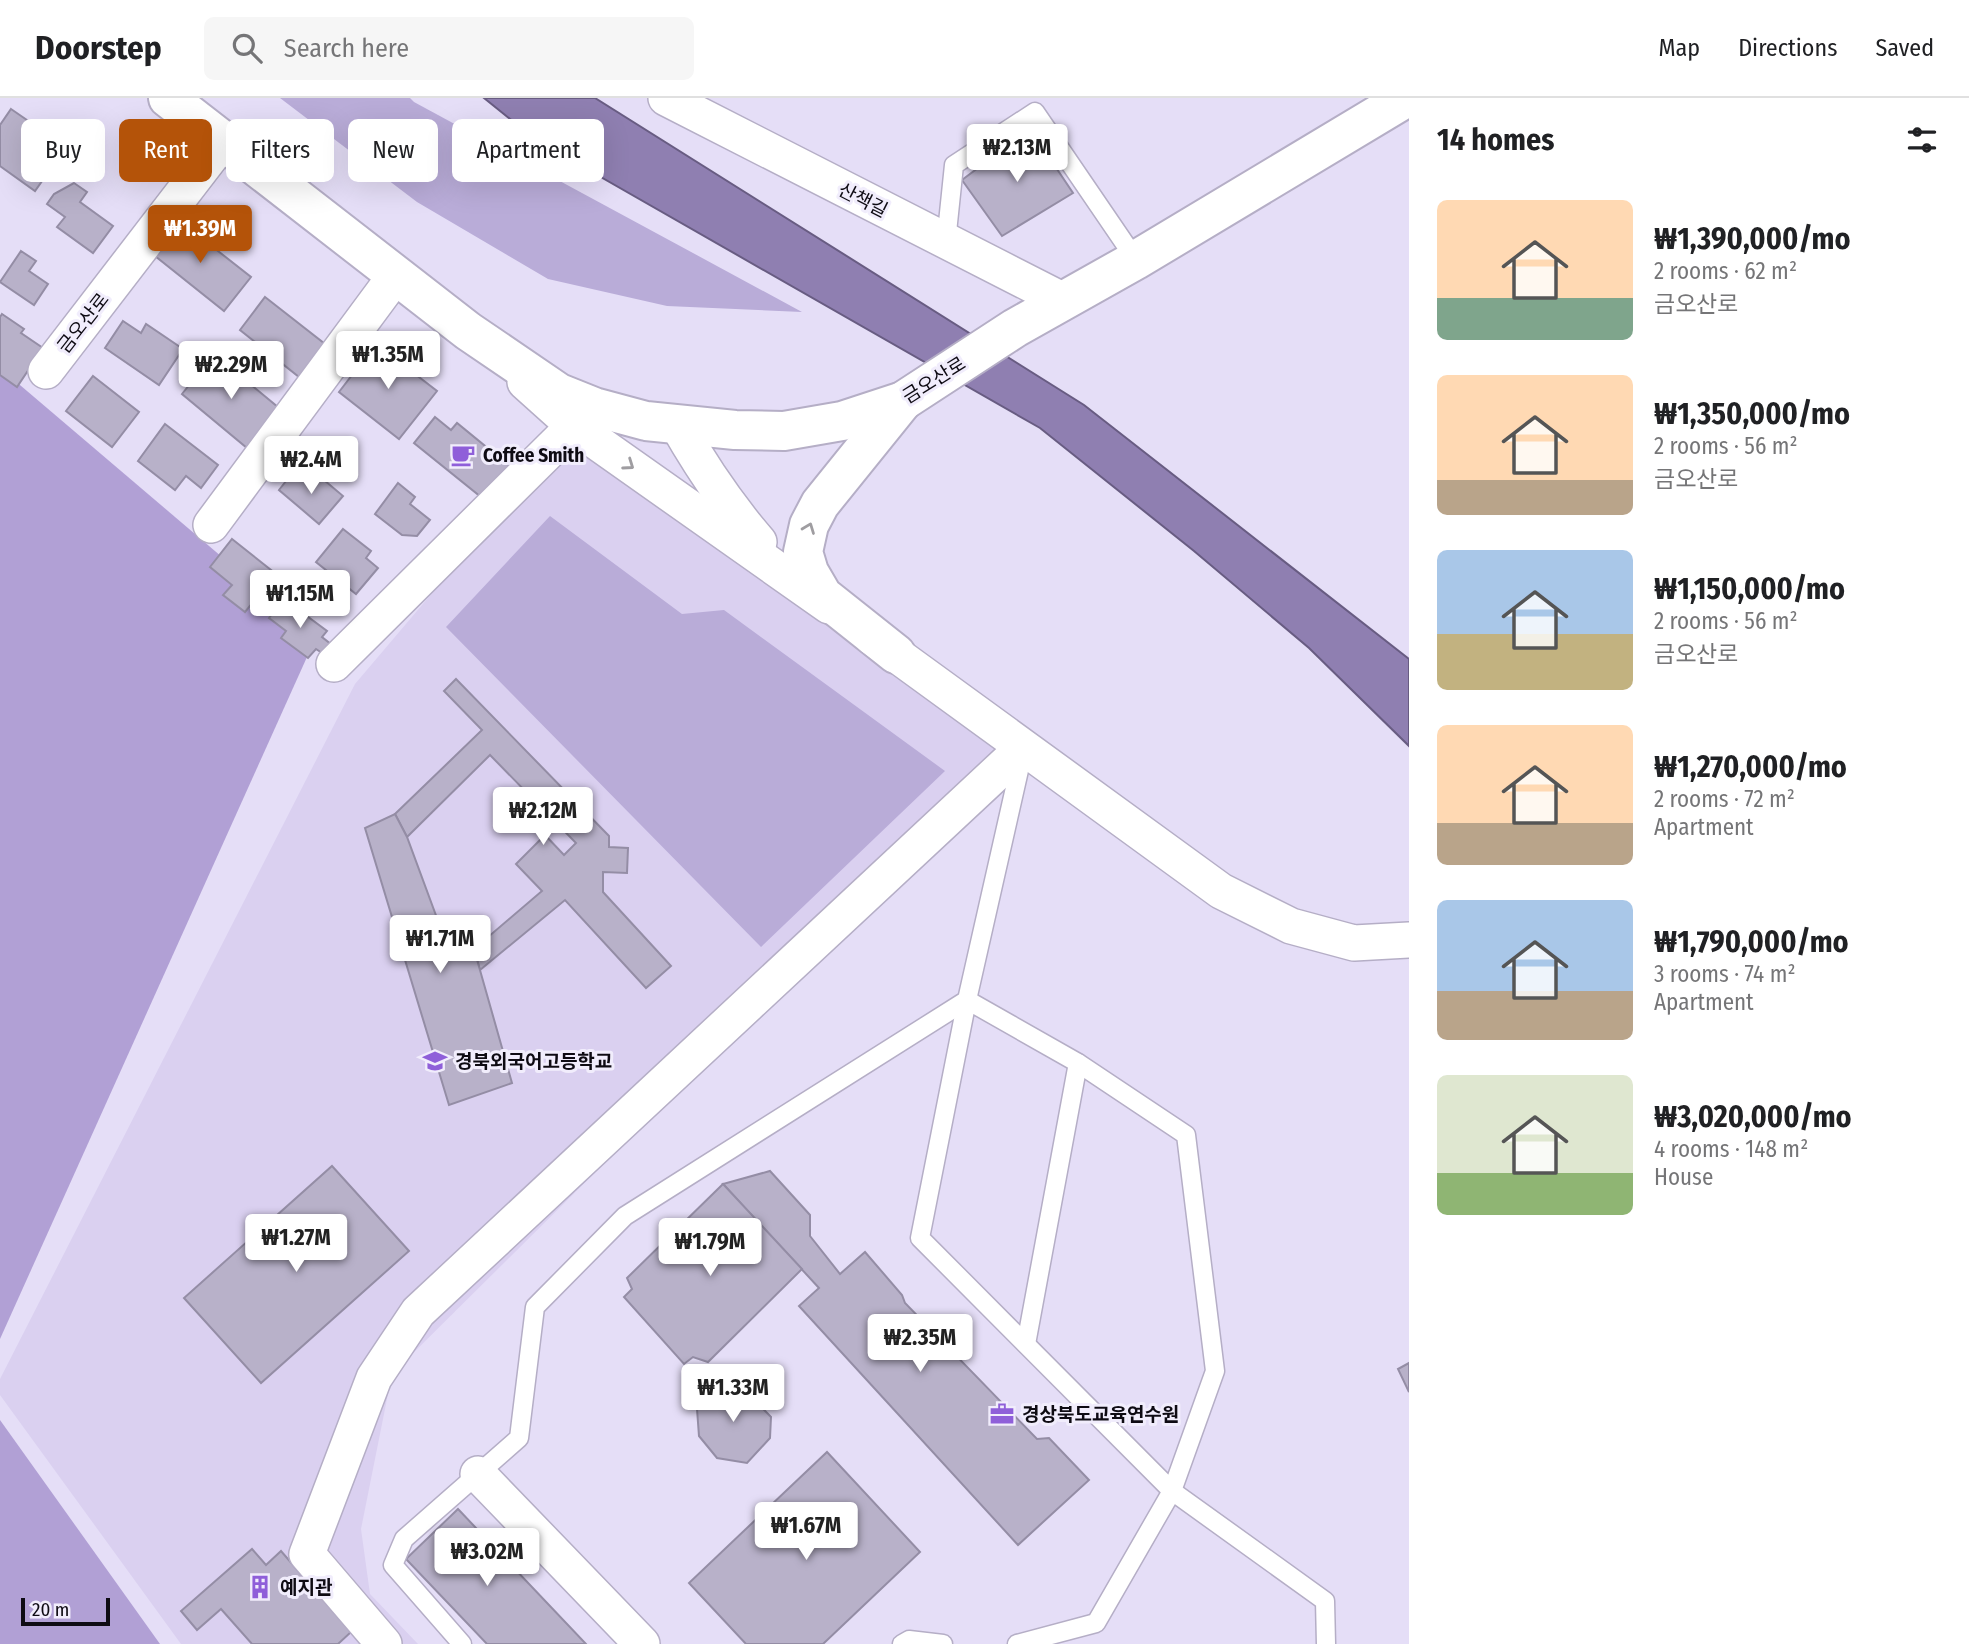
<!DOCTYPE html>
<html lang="en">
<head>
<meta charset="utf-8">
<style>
	:root { --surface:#fff; --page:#f6f6f6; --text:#202124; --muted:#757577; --line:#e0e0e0; --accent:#b45309 }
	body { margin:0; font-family:"Fira Sans Condensed","Noto Sans KR",sans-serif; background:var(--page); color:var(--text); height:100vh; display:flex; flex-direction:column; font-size:26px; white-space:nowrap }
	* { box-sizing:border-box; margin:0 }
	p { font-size:23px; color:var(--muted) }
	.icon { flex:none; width:38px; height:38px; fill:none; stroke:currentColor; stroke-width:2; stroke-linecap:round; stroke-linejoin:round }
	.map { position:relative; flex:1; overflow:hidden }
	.drawer { display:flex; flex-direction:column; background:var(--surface); width:560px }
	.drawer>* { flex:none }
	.guide { position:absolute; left:21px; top:21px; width:665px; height:63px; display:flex; gap:14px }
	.scale { position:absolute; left:21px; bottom:18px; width:89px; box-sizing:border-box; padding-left:7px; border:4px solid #0e0b13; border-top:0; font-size:19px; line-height:24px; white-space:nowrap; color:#0e0b13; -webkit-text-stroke:5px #f1edfc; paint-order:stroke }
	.price { position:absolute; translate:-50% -60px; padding:0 16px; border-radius:7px; background:#fff; color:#222; font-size:23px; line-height:46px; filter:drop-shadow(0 2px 4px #0008) }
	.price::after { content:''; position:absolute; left:50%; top:42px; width:21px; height:16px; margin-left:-10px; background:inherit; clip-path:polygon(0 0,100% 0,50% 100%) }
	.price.on { background:var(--accent); color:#fff }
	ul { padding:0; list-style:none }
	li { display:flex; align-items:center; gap:21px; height:175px; padding:0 28px }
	li span { display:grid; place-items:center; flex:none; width:196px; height:140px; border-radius:10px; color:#555 }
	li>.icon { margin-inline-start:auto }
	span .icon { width:84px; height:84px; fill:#fffc; stroke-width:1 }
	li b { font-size:30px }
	h2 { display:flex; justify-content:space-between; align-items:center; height:84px; padding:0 28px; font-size:30px }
	.pill { padding:0 24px; border-radius:10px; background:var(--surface); box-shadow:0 7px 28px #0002; font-size:24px; line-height:63px }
	.pill.on { background:var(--accent); color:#fff }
	header { display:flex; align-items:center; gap:42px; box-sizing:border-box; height:98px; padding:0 35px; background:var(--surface); border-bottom:2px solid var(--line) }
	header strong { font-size:33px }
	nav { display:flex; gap:38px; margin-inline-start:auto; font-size:24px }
	.search { width:490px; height:63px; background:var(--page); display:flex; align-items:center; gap:18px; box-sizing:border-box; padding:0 24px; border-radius:10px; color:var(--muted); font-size:26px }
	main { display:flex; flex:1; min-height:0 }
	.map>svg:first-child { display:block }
	.built { fill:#dad0f0 }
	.green { fill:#b9acd8 }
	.forest { fill:#b1a0d5 }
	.water { fill:#8f7fb1; stroke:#685c82; stroke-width:2 }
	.building { fill:#b8b1c9; stroke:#948da5; stroke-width:2 }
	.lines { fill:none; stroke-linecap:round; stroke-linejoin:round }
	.lane-casing { stroke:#b5aec6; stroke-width:21 }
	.street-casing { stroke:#b5aec6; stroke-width:38 }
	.secondary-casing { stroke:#b5aec6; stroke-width:42 }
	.lane { stroke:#fff; stroke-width:18 }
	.street { stroke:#fff; stroke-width:35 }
	.secondary { stroke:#fff; stroke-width:38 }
	.oneway { stroke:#9f9da1 }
	.labels { text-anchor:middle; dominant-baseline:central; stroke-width:6; stroke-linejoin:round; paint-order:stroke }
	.street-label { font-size:19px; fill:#0e0b13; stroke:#f1edfc }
	.poi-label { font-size:19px; font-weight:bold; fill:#0e0b13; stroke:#f1edfc; text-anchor:start }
</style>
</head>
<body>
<header>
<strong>Doorstep</strong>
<div class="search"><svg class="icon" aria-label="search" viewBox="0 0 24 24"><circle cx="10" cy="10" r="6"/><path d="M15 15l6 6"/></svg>Search here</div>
<nav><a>Map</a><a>Directions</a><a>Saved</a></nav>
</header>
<main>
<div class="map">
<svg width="1409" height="1546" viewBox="0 0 1409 1546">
	<rect width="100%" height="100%" fill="#e5def7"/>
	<polygon class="built" points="574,328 1023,650 392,1276 361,1431 370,1496 418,1546 181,1546 0,1297 0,1281 355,586"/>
	<g class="green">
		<polygon points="280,0 410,0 414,4 802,214 667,208 548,181 417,104"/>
		<polygon points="550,418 682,516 724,512 945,673 761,849 446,529"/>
	</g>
	<g class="forest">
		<polygon points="0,270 316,539 0,1241"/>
		<polygon points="0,1322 160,1546 0,1546"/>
	</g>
	<polygon class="water" points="484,0 595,0 1084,307 1409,561 1409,648 1309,550 1194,453 1040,330 536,42"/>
	<g class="building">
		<polygon points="11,11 66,49 35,93 0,68 0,27"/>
		<polygon points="1030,31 1073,95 1002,138 962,82"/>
		<polygon points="74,85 87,94 80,104 113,128 93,155 57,129 65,119 47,106 54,96"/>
		<polygon points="176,120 251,179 224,213 150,154"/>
		<polygon points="21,153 36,163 29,173 48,186 34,207 0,184"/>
		<polygon points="265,199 325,246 299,279 240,232"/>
		<polygon points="2,216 24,231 21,235 43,250 17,289 0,277 0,219"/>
		<polygon points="123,223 141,235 146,226 183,251 159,287 105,250"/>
		<polygon points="376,246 437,293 399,341 339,294"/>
		<polygon points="214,256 279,310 247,350 182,296"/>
		<polygon points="93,278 139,314 112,349 66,313"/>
		<polygon points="435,319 451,332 457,325 512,370 486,403 414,345"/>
		<polygon points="165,326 218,367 201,390 186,378 175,392 138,363"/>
		<polygon points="294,373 310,386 318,377 343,398 319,426 279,392"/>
		<polygon points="398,385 415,399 410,406 430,422 417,438 402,437 375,416"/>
		<polygon points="343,431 371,453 366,460 378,470 356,496 316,464"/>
		<polygon points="232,441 276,476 245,514 223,497 232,487 210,469"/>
		<polygon points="284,501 327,533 322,539 332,547 325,557 316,551 308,560 281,540 286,533 269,520"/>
		<polygon points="456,581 609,738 609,749 628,750 627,775 603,774 603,794 671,868 646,890 565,802 480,872 474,851 542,793 516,766 545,737 564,757 576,745 490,657 407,739 395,716 482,632 444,593"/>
		<polygon points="395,716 407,739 451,858 474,851 512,985 449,1007 365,730"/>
		<polygon points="332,1068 409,1153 261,1285 184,1200"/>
		<polygon points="770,1073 810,1117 810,1138 840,1176 865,1154 902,1197 905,1205 1037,1341 1049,1340 1089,1382 1018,1447 799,1208 819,1190 723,1086"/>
		<polygon points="723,1086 802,1171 708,1264 693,1259 684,1266 624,1199 632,1191 627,1180"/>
		<polygon points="1409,1265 1409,1294 1398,1271"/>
		<polygon points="739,1286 771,1319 770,1340 747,1365 717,1360 699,1338 697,1311 720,1288"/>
		<polygon points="827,1354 920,1454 823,1546 746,1546 689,1485"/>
		<polygon points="458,1411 586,1546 487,1546 406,1461"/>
		<polygon points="252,1451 266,1467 281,1453 351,1534 338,1546 252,1546 221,1511 197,1532 181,1513"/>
	</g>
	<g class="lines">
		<g class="lane-casing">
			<g id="lane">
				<polyline points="946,144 954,67 1035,14 1136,162"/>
				<polygon points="967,902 1078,965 1186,1037 1215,1273 1172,1393 920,1140"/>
				<polyline points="1026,1246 1078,965"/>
				<polyline points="462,1546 393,1467 404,1441 519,1340 535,1209 625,1118 967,902 1022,659"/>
				<polyline points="902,1546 909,1542 943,1546"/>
				<polyline points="1017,1546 1096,1525 1172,1393 1325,1503 1326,1546"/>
			</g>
		</g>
		<g class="street-casing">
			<g id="street">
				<polyline points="666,0 1062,202"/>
				<polyline points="46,273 222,44"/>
				<polyline points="525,284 574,328 829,508"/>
				<path d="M677 326C701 368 727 407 759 444"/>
				<polyline points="211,427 396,177"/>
				<polyline points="872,539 1221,793 1291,828 1354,845 1409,842"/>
				<polyline points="334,566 574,328"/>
				<polyline points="478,1376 642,1546"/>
				<polyline points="384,1546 307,1456 374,1280 418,1214 1023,650"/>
			</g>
		</g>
		<g class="secondary-casing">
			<g id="secondary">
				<polyline points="168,0 468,233 559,295 594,309 646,323 735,332 784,333 842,323 903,303 1015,230 1136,162 1406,0"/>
				<polyline points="896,556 823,498 809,474 803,454 809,427 820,406 903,303"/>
			</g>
		</g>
		<use href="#lane" class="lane"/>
		<use href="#street" class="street"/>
		<use href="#secondary" class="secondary"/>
	</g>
	<defs><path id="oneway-chevron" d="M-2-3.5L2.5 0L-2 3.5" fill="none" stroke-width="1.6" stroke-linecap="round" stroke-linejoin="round" transform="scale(1.75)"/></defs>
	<g class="oneway">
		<use href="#oneway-chevron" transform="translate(629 367) rotate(35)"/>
		<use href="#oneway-chevron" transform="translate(809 430) rotate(-69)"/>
	</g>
	<defs>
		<g id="cafe-bare" transform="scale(1.89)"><path d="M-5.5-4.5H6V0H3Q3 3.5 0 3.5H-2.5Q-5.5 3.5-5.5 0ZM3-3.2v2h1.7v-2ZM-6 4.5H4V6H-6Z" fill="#8f5fd9" stroke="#f1edfc" stroke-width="2.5" paint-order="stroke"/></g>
		<g id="school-bare" transform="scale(1.89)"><path d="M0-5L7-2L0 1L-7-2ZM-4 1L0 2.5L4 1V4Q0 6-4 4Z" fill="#8f5fd9" stroke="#f1edfc" stroke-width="2.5" paint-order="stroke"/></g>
		<g id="office-bare" transform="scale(1.89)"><path d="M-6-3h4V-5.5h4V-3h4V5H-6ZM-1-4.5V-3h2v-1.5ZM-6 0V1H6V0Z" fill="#8f5fd9" stroke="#f1edfc" stroke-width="2.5" paint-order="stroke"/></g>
		<g id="building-bare" transform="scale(1.89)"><path d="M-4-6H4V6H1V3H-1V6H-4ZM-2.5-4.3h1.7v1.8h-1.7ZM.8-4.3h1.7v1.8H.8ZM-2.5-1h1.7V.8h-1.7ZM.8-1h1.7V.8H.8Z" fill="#8f5fd9" stroke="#f1edfc" stroke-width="2.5" paint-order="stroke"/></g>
	</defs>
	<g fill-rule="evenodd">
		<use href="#cafe-bare" x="463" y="357"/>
		<use href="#school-bare" x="435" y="963"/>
		<use href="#office-bare" x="1002" y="1316"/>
		<use href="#building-bare" x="260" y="1489"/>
	</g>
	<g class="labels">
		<g class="street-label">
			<text transform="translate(863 102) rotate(27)">산책길</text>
			<text transform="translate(83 225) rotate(-52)">금오산로</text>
			<text transform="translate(934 282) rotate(-32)">금오산로</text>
		</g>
		<g class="poi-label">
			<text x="483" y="357">Coffee Smith</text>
			<text x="455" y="963">경북외국어고등학교</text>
			<text x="1022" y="1316">경상북도교육연수원</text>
			<text x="280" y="1489">예지관</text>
		</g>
	</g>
</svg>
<div class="scale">20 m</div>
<b class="price" style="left:1017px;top:86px">₩2.13M</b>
<b class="price on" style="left:200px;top:167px">₩1.39M</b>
<b class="price" style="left:388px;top:293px">₩1.35M</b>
<b class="price" style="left:231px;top:303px">₩2.29M</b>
<b class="price" style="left:311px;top:398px">₩2.4M</b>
<b class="price" style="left:300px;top:532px">₩1.15M</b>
<b class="price" style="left:543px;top:749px">₩2.12M</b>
<b class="price" style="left:440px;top:877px">₩1.71M</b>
<b class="price" style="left:296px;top:1176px">₩1.27M</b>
<b class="price" style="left:710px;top:1180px">₩1.79M</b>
<b class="price" style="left:920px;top:1276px">₩2.35M</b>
<b class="price" style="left:733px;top:1326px">₩1.33M</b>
<b class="price" style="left:806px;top:1464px">₩1.67M</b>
<b class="price" style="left:487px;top:1490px">₩3.02M</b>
<div class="guide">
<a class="pill">Buy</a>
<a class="pill on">Rent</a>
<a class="pill">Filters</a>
<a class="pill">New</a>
<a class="pill">Apartment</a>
</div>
</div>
<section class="drawer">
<h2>14 homes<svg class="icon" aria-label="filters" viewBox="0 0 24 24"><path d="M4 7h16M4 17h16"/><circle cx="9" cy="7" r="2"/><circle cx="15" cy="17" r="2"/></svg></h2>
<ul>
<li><span style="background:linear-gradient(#ffd9b3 70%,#7fa58c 0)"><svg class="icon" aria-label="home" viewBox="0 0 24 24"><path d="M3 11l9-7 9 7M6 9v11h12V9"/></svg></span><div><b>₩1,390,000/mo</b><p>2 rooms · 62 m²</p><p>금오산로</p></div></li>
<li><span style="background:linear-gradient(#ffd9b3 75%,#b9a48a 0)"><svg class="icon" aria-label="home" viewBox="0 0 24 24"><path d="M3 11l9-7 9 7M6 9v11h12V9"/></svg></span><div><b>₩1,350,000/mo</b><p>2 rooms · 56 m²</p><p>금오산로</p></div></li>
<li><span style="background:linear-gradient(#a9c7e8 60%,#c2b280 0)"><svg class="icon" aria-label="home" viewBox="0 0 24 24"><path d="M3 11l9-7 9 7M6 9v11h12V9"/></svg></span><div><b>₩1,150,000/mo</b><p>2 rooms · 56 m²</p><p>금오산로</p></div></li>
<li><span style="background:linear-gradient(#ffd9b3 70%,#b9a48a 0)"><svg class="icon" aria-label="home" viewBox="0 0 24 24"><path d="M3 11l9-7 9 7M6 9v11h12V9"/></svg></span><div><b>₩1,270,000/mo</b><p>2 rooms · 72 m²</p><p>Apartment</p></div></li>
<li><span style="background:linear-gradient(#a9c7e8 65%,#b9a48a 0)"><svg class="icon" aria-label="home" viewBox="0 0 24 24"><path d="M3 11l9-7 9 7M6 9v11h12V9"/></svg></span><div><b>₩1,790,000/mo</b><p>3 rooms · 74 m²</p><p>Apartment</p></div></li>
<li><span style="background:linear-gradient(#dfe7d0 70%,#8fb573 0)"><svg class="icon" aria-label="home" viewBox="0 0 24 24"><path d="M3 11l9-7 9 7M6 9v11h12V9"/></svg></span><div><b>₩3,020,000/mo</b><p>4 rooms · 148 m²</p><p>House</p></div></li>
</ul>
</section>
</main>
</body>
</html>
